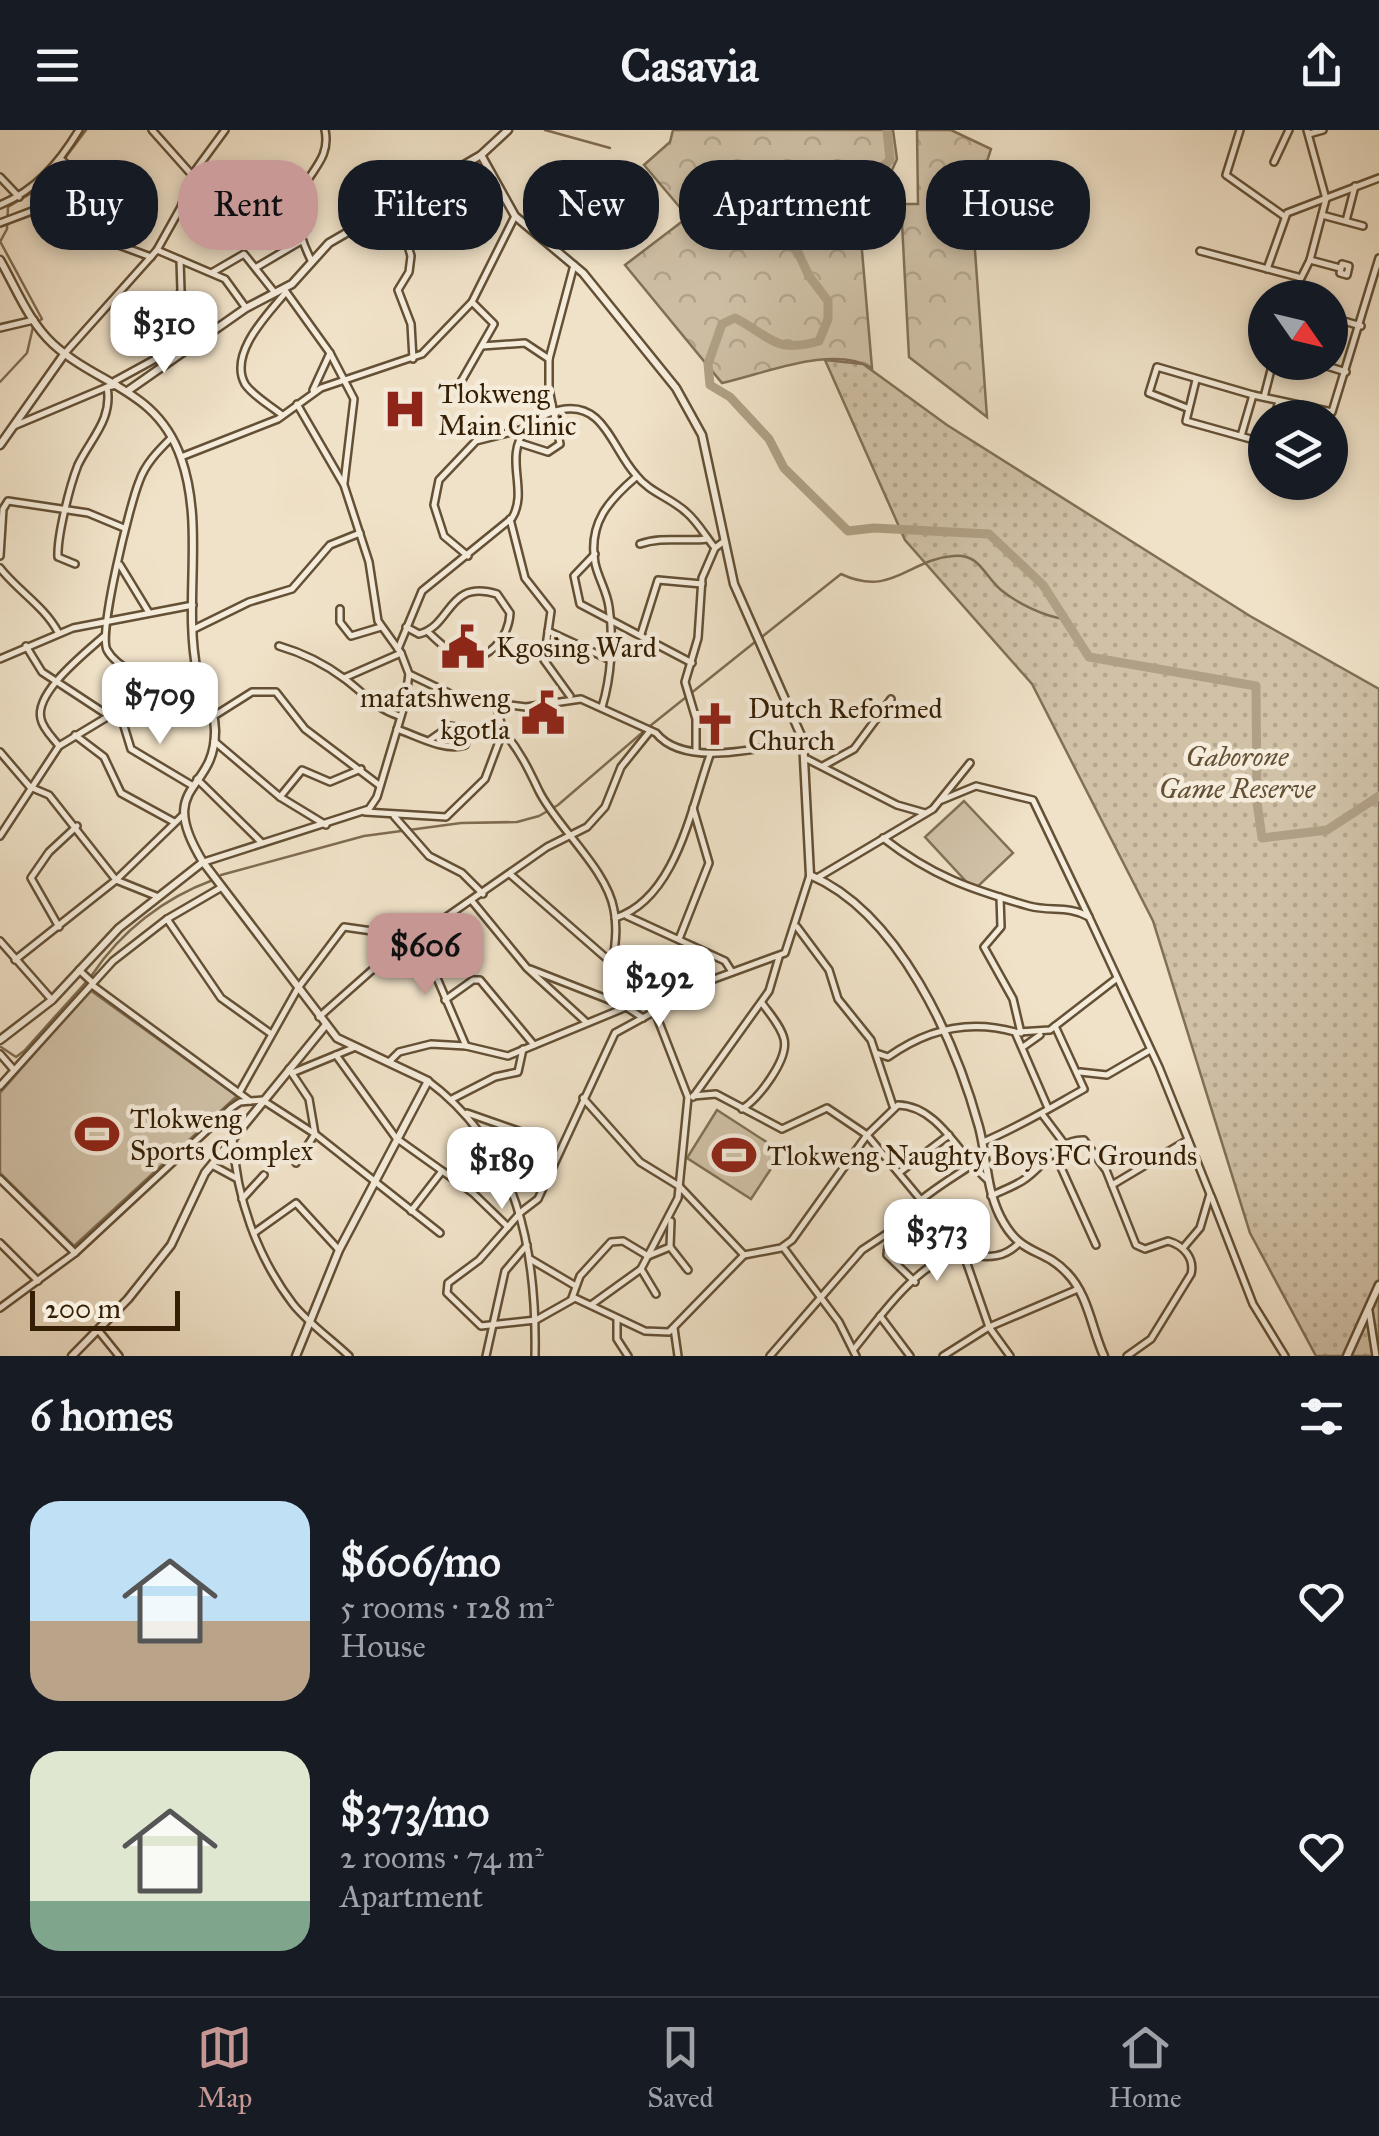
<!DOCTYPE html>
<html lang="en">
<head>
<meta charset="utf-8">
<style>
	:root { --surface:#171b24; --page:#242831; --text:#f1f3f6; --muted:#9ea1a6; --line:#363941; --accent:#c59692 }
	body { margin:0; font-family:"IM FELL Great Primer",serif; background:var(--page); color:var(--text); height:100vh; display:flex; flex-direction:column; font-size:38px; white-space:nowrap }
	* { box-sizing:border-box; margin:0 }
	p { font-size:32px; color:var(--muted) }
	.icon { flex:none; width:55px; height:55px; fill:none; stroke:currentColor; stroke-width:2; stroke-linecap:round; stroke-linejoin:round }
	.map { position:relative; height:1226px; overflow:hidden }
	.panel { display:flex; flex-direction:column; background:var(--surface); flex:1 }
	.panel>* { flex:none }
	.banner { position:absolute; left:30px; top:30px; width:1320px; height:90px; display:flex; gap:20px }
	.needle { width:65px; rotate:124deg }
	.tools { position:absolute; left:1248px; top:150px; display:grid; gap:20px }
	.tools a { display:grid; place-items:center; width:100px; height:100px; border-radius:50%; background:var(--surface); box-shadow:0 5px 15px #0003; font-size:50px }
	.scale { position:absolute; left:30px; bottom:25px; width:150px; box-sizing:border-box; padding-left:10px; border:5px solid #351f04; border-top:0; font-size:28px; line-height:35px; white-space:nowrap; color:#351f04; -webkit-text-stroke:8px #f5ecdb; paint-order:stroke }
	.price { position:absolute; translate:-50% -85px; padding:0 22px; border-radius:20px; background:#fff; color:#222; font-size:32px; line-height:65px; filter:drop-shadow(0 2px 5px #0008) }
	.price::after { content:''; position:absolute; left:50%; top:60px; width:30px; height:22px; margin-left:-15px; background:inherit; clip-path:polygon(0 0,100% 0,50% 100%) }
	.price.selected { background:var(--accent); color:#111 }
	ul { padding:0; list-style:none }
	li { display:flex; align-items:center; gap:30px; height:250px; padding:0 30px }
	li span { display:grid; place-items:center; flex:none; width:280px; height:200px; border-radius:30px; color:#555 }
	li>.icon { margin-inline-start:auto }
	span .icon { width:120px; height:120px; fill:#fffc; stroke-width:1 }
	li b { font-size:42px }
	h2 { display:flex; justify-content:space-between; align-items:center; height:120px; padding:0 30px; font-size:42px }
	.pill { padding:0 35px; border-radius:40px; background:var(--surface); box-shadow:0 5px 15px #0003; font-size:35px; line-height:90px }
	.pill.selected { background:var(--accent); color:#111 }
	header { display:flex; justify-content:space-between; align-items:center; height:130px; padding:0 30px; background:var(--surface); font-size:45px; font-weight:800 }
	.dock { display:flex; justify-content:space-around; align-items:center; height:140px; border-top:2px solid var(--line); background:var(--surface); font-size:28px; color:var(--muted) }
	.dock a { display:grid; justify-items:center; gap:5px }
	.dock .selected { color:var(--accent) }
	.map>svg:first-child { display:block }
	.green { fill:url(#green-dots); stroke:#827056; stroke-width:2.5 }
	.forest { fill:url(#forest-crowns); stroke:#827056; stroke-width:2.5 }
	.pitch { fill:#d0c1a7; stroke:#827056; stroke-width:2.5 }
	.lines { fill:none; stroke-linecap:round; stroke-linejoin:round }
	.stream { stroke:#7f6c51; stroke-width:2.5 }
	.river { stroke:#b0a085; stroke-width:9 }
	.minor-casing { stroke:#645035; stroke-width:10 }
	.tertiary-casing { stroke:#645035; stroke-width:11 }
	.minor { stroke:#f5ecdb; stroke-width:5 }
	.tertiary { stroke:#f5ecdb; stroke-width:6 }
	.labels { text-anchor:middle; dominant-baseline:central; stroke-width:9; stroke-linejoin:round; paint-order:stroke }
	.poi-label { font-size:28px; fill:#351f04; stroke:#f5ecdb; text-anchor:start }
	.park-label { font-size:28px; font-style:italic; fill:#645035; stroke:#f5ecdb }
</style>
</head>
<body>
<header><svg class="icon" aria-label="menu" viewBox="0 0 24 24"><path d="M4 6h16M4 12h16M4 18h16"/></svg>Casavia<svg class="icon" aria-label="share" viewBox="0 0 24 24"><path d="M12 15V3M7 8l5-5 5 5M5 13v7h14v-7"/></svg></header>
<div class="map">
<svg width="1379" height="1226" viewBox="0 0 1379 1226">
	<defs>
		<pattern id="green-dots" width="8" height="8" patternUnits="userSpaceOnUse" patternTransform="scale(2.5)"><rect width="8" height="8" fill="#d0c1a7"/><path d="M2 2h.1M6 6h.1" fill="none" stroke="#b3a58e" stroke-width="1.8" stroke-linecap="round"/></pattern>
		<pattern id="forest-crowns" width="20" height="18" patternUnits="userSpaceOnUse" patternTransform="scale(2.5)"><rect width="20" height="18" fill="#d0c1a7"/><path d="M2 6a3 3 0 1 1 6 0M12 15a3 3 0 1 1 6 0" fill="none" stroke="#b3a58e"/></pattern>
	</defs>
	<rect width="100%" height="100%" fill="#f0e2c8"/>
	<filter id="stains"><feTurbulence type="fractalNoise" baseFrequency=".002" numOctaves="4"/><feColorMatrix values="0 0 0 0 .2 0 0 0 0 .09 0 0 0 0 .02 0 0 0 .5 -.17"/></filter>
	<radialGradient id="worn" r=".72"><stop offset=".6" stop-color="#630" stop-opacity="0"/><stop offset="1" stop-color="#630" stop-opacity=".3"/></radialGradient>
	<polygon class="green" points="825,230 863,234 947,295 1250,486 1379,559 1379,1226 1316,1226 1250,1103 1153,791 1032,554 905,410"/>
	<g class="forest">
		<path d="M673 0H893L897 29 861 109 872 238C833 214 764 244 722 253L625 135 688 87 644 35 670 12Z"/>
		<polygon points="917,0 951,0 991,19 972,79 987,287 909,227 901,74 918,74"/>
	</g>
	<g class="pitch">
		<polygon points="964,671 1013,723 974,760 925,707"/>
		<polygon points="90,860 237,966 74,1116 0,1043 0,963"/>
		<polygon points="717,980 782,1022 751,1069 687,1028"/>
	</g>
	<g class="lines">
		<g class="stream">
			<polyline points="545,0 610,18"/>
			<polyline points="0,112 7,99 8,77 45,55 86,0"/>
			<polyline points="1,113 42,189 39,191"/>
			<polyline points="0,252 27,223 33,197"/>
			<path d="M763 506 841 444C892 468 909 429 953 426 980 423 984 446 1001 460 1017 473 1045 487 1065 489"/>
			<polyline points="650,596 755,512"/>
			<polyline points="221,745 364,706 461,693 517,692 539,686 558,675 643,602"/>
			<path d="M92 845C121 801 164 768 213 750"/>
			<polyline points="1,917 16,927 24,921 87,851"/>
		</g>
		<path class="river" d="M887 0 890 29 841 98 823 94 799 77 787 85 794 114 809 146 828 171V189L819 211C774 224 772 207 735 188L722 194 708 234 710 255 730 267 769 309 784 338 848 401 874 398 989 404 1043 455 1089 527 1256 556 1257 672 1262 708 1327 700 1379 666"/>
		<g class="minor-casing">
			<g id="minor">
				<polyline points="152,0 192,45"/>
				<polyline points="1240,0 1226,45 1284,86"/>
				<polyline points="1309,4 1323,0"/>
				<polyline points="1274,32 1289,0"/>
				<polyline points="0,47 19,67"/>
				<path d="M0 75C36 60 59 33 79 0"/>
				<polyline points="396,75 411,126 409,142 398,160 411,194 413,229"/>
				<path d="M40 78C56 70 69 56 69 37L61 29"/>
				<polyline points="1322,85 1363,96"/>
				<polyline points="1346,91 1355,56"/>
				<polyline points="0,93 40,78 97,107 151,127"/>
				<polyline points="157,120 225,149 246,178"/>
				<polyline points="1200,121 1298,147"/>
				<polyline points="1310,130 1340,138"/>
				<path d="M312 132C269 48 335 48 325 0"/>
				<polygon points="1342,134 1349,136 1347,145 1340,143"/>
				<polyline points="257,137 301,111"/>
				<polyline points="1267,139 1287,83 1379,48"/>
				<polyline points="213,142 244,124 275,163"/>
				<polyline points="284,159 330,223 354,269 344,353"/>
				<polyline points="1291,168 1310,130 1326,69 1307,0"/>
				<polyline points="1330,187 1361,196"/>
				<polyline points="0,198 34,190"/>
				<polyline points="482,216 525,213 549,229"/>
				<polyline points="65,223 157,120 181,77 192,45 225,0"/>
				<polyline points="1314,232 1346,242"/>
				<polyline points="1196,250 1186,291 1265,313"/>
				<polyline points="115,251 159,227 153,210 181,161 180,130"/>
				<polyline points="458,257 494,194 472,172"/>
				<polyline points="313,260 330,223"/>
				<polyline points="1264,267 1273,232"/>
				<polyline points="1187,278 1149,263 1157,237 1253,265 1332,282 1379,128"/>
				<path d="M282 285C271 276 253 266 245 254 228 223 269 183 286 162"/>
				<polyline points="1274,288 1279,271"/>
				<polyline points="14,296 107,257"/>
				<polyline points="1241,306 1253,265"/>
				<polyline points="520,313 548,322 560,314 549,259 549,229 574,135"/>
				<polyline points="181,327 278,289 321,258 422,224 472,172 515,86"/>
				<polyline points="510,389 525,448 551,481 544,530 570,566"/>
				<path d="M640 414C662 406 684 412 707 409"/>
				<polyline points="595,424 574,446 580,474 692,533"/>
				<polyline points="0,426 3,379 8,371 88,383 124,398"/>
				<polyline points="468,426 444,406 434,375 439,350 476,311 527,298"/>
				<path d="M75 434 58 427C57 406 70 355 78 335 91 308 113 289 107 257L117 255"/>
				<polyline points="120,435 148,481"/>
				<path d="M0 438C18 461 44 476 58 502"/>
				<polyline points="340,479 340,492 351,506 381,497"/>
				<path d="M406 497 419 504C452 496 447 449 497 464L510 483C509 507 488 534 461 526 448 522 437 510 428 502"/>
				<polyline points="194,499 249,472 292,459 330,415 360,403"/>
				<polyline points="548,501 608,529"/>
				<polyline points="641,504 658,450 702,454"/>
				<polyline points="26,516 42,542 109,586"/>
				<path d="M279 516C303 523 325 534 345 549 365 564 375 578 399 586"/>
				<path d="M398 519 422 461 512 388C529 360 503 328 526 299 534 290 548 282 560 280 604 270 612 319 636 345 649 362 671 368 686 382 697 391 706 407 715 418"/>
				<polyline points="0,529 73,498 193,475"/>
				<path d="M409 544 461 569 526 577 581 569 656 603C685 639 762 617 802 611"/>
				<polyline points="344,548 401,523"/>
				<path d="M153 560C141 543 117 538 107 520 98 503 130 374 139 352 145 334 158 321 171 308"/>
				<path d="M602 577C611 548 614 508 609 477 607 461 598 448 595 433 588 393 609 370 636 347"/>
				<polyline points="120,583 131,619 193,656"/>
				<polyline points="214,586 252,562 276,562 305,599 379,655"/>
				<path d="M397 599C417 606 445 622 465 615L468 608 461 598 450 596 430 610"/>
				<path d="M503 601C520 621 528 638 539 661 556 696 607 739 614 780 620 808 609 839 611 867L643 888"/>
				<polyline points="75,605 104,627 121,663 174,692"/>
				<polyline points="214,611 280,667 326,695"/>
				<path d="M59 616C53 608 43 599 41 589 34 563 85 523 103 507"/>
				<polyline points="696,620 696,589 685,552 698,508 702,448 715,418 723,412"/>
				<polyline points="0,622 30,657 49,665 116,750 156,766"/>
				<polyline points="807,629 897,675 925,683"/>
				<polyline points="823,636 854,619 891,569"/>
				<polyline points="197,649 262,713"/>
				<polyline points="280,667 302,640 330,652 361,639"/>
				<polyline points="942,670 976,656 1033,670 1089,787"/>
				<polyline points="365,682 446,687 485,649 503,601 496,574"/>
				<polyline points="394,686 429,726 462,743 483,764"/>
				<polyline points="0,706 59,616 167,551 197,542"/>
				<path d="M883 708C932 746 970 759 1029 776 1051 782 1068 775 1089 787L1159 937 1210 1064 1200 1098 1183 1118"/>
				<polyline points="204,732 369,679 377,667 405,573 409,544 401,523 378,491 369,432 344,355 297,274"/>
				<polyline points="511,745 613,834"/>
				<path d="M810 745 785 823 714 849 615 903 538 1069 521 1082 479 1130 448 1153 447 1163 481 1196 536 1190 575 1168 645 1201 669 1202 744 1125 781 1118 792 1110 867 1005 898 975C940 976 960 1028 989 1051"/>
				<polyline points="817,748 933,679 970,633"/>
				<polyline points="1000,767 1001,797 984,817 1013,869 1021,903"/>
				<polyline points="472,771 527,838 586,892"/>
				<polyline points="627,786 725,831 732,842"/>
				<path d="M615 788C676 769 691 678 710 625"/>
				<polyline points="167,789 221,868 270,903"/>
				<polyline points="59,797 31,748 49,722 77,696"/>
				<polyline points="797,797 829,840 838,869 871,910 893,976"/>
				<polyline points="419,806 466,916"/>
				<polyline points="679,809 709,733 693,678"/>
				<polyline points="0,811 52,870"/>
				<polyline points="15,830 116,750 182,686"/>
				<polyline points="530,839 612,871"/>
				<polyline points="79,840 93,853"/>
				<polyline points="92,855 250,971"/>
				<polyline points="445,870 473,850 480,850 534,915"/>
				<polyline points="319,887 380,833 547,717 587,697 605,677 621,637 650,601"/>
				<polyline points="1018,902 1050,900 1116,849"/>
				<polyline points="1023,917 1040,905"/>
				<path d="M876 923 888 927C927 899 969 889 1015 902L1048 978"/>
				<polyline points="0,924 14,940"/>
				<polyline points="336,925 396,1008 473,1063 508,1097"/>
				<polyline points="389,932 399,922 431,914 466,916 508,926 624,878"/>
				<polyline points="289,939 309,969 315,1004 296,1033"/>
				<polyline points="1080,942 1107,945 1150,920"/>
				<polyline points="292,943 353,918"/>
				<path d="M428 951C518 1018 537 1120 535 1226"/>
				<polyline points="0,956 113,831 167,789 222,757"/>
				<polyline points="239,963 298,858 344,797 414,807"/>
				<polyline points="693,966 716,964 782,999 827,978 867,1005 921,1070"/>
				<polyline points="693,967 769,861 779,827"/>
				<polyline points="583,968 640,1032 679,1056 744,1125"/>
				<polyline points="452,969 495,947 518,942 523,919"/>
				<polyline points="264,971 315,1004 440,1103"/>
				<path d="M742 979C759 968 789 929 784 909 781 896 769 883 762 873"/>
				<polyline points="467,983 524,1003 543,1031 554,1034"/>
				<polyline points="1042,984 1066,1016"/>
				<path d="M233 1009C236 1067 257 1127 293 1174 307 1192 331 1209 349 1226"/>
				<path d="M983 1012C1019 997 1050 978 1084 959L1055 896"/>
				<polyline points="1054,1022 1096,1115"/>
				<polyline points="212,1035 236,1048"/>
				<polyline points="900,1042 949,1005"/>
				<polyline points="0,1049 75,1123"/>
				<polyline points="1112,1055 1186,1011"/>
				<path d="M991 1066C1001 1061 1012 1057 1022 1051 1043 1039 1056 1009 1084 1010L1106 1040 1136 1115 1145 1119 1168 1111C1183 1115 1195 1128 1191 1144L1151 1209 1127 1226"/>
				<polyline points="1211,1066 1253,1174 1285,1226"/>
				<polyline points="242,1069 264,1045"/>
				<polyline points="411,1081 442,1041"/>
				<polyline points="254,1103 296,1073 339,1120"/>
				<polyline points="0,1113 38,1151"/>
				<polyline points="670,1117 688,1140"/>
				<polyline points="783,1117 839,1192 856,1226"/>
				<polyline points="965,1128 989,1197 1010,1226"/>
				<polyline points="530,1129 574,1155"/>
				<polyline points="641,1139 656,1164"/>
				<path d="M915 1152 887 1125C889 1083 939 1057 970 1036"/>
				<polyline points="572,1168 580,1146 611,1112 623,1111 648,1126 670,1117 671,1091"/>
				<polyline points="591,1175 641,1139 678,1068 688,967 655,882"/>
				<polyline points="0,1178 75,1123 231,978 240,972 263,970"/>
				<polyline points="1369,1181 1376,1226"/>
				<polyline points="880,1186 910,1226"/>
				<polyline points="617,1189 617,1209 628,1226"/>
				<polyline points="674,1198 678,1226"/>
				<polyline points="98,1200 119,1226"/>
				<path d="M854 1219C876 1192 911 1142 944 1129 971 1118 993 1138 1018 1114"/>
				<polyline points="486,1226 505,1141 527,1115"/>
				<polyline points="770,1226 862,1120 897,1097"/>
				<polyline points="943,1226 989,1197 1078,1159"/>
			</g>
		</g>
		<g class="tertiary-casing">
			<g id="tertiary">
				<path d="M481 25 515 86 583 143 676 258 702 305 734 454 803 610 810 745C899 783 955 910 979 997 987 1027 986 1058 1000 1086 1021 1128 1042 1116 1067 1143 1088 1164 1092 1200 1104 1226"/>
				<path d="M0 130C16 158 29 192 53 214 99 256 157 259 181 328 205 396 183 472 197 542 202 562 215 578 215 600 216 664 154 652 203 732L337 908 428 951 339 1120 296 1226"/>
				<polyline points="129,260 246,178 292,154 329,113 481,25 508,0"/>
				<polyline points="0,315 65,223"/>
				<polyline points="0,910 52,870 119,798 203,732"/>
				<polyline points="72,1226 128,1169 171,1115 205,1043 325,896"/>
				<polyline points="1347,1226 1379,1155"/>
			</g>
		</g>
		<use href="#minor" class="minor"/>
		<use href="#tertiary" class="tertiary"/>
	</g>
	<defs>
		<g id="hospital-bare" transform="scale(3.45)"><path d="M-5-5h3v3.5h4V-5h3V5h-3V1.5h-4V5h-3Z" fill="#8f2418" stroke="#f5ecdb" stroke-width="2.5" paint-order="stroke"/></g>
		<g id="civic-bare" transform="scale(3.45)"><path d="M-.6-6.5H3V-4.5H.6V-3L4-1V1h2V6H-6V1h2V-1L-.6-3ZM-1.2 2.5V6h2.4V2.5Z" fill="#8f2418" stroke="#f5ecdb" stroke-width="2.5" paint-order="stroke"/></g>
		<g id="church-bare" transform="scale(3.45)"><path d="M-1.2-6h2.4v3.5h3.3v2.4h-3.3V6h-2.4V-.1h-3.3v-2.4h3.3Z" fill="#8f2418" stroke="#f5ecdb" stroke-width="2.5" paint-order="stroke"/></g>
		<g id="stadium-bare" transform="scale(3.45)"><path d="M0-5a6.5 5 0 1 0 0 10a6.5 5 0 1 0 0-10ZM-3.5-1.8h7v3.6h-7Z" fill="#8f2418" stroke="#f5ecdb" stroke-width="2.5" paint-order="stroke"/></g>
	</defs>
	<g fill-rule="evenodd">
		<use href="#hospital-bare" x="405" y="279"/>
		<use href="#civic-bare" x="463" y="517"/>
		<use href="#civic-bare" x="543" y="583"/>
		<use href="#church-bare" x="715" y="594"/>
		<use href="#stadium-bare" x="97" y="1004"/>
		<use href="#stadium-bare" x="734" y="1025"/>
	</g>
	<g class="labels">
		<g class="poi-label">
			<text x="438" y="263">Tlokweng<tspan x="438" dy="32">Main Clinic</tspan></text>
			<text x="496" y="517">Kgosing Ward</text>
			<text x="510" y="567" text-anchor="end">mafatshweng<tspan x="510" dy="32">kgotla</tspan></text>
			<text x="748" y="578">Dutch Reformed<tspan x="748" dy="32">Church</tspan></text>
			<text x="130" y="988">Tlokweng<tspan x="130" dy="32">Sports Complex</tspan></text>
			<text x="767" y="1025">Tlokweng Naughty Boys FC Grounds</text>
		</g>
		<g class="park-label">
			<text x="1237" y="626">Gaborone<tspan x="1237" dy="32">Game Reserve</tspan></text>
		</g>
	</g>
	<rect width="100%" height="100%" filter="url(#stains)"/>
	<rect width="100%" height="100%" fill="url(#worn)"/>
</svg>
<div class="tools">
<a><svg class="needle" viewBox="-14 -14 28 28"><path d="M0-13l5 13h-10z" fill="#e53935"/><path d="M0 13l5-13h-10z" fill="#9ea1a6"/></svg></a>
<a><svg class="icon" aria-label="layers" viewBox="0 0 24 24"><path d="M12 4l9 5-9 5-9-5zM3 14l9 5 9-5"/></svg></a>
</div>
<div class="scale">200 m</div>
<b class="price" style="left:164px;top:246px">$310</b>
<b class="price" style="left:160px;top:617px">$709</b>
<b class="price selected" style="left:425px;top:868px">$606</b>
<b class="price" style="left:659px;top:900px">$292</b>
<b class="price" style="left:502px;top:1082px">$189</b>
<b class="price" style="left:937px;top:1154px">$373</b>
<div class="banner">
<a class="pill">Buy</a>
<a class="pill selected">Rent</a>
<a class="pill">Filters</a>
<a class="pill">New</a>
<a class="pill">Apartment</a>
<a class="pill">House</a>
</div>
</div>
<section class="panel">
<h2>6 homes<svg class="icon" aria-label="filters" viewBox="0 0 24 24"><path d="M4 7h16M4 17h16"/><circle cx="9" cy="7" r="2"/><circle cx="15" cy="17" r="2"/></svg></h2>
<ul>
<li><span style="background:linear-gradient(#bfe0f5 60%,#b9a48a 0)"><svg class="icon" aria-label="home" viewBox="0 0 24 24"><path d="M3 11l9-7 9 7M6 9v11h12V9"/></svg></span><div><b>$606/mo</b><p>5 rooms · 128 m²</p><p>House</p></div><svg class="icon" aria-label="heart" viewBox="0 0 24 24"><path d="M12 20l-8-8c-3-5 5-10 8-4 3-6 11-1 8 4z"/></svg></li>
<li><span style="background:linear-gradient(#dfe7d0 75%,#7fa58c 0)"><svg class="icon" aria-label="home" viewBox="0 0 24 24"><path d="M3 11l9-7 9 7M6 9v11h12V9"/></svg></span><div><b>$373/mo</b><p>2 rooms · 74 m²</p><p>Apartment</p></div><svg class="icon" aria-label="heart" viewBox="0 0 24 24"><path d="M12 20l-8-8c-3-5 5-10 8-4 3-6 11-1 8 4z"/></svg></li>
</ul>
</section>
<nav class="dock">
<a class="selected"><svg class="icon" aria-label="map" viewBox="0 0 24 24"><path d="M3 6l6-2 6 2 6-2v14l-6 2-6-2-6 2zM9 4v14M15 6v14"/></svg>Map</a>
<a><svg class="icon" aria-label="saved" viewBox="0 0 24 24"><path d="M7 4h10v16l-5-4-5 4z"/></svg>Saved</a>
<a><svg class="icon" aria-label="home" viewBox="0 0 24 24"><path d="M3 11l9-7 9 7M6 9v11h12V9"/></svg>Home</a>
</nav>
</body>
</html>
